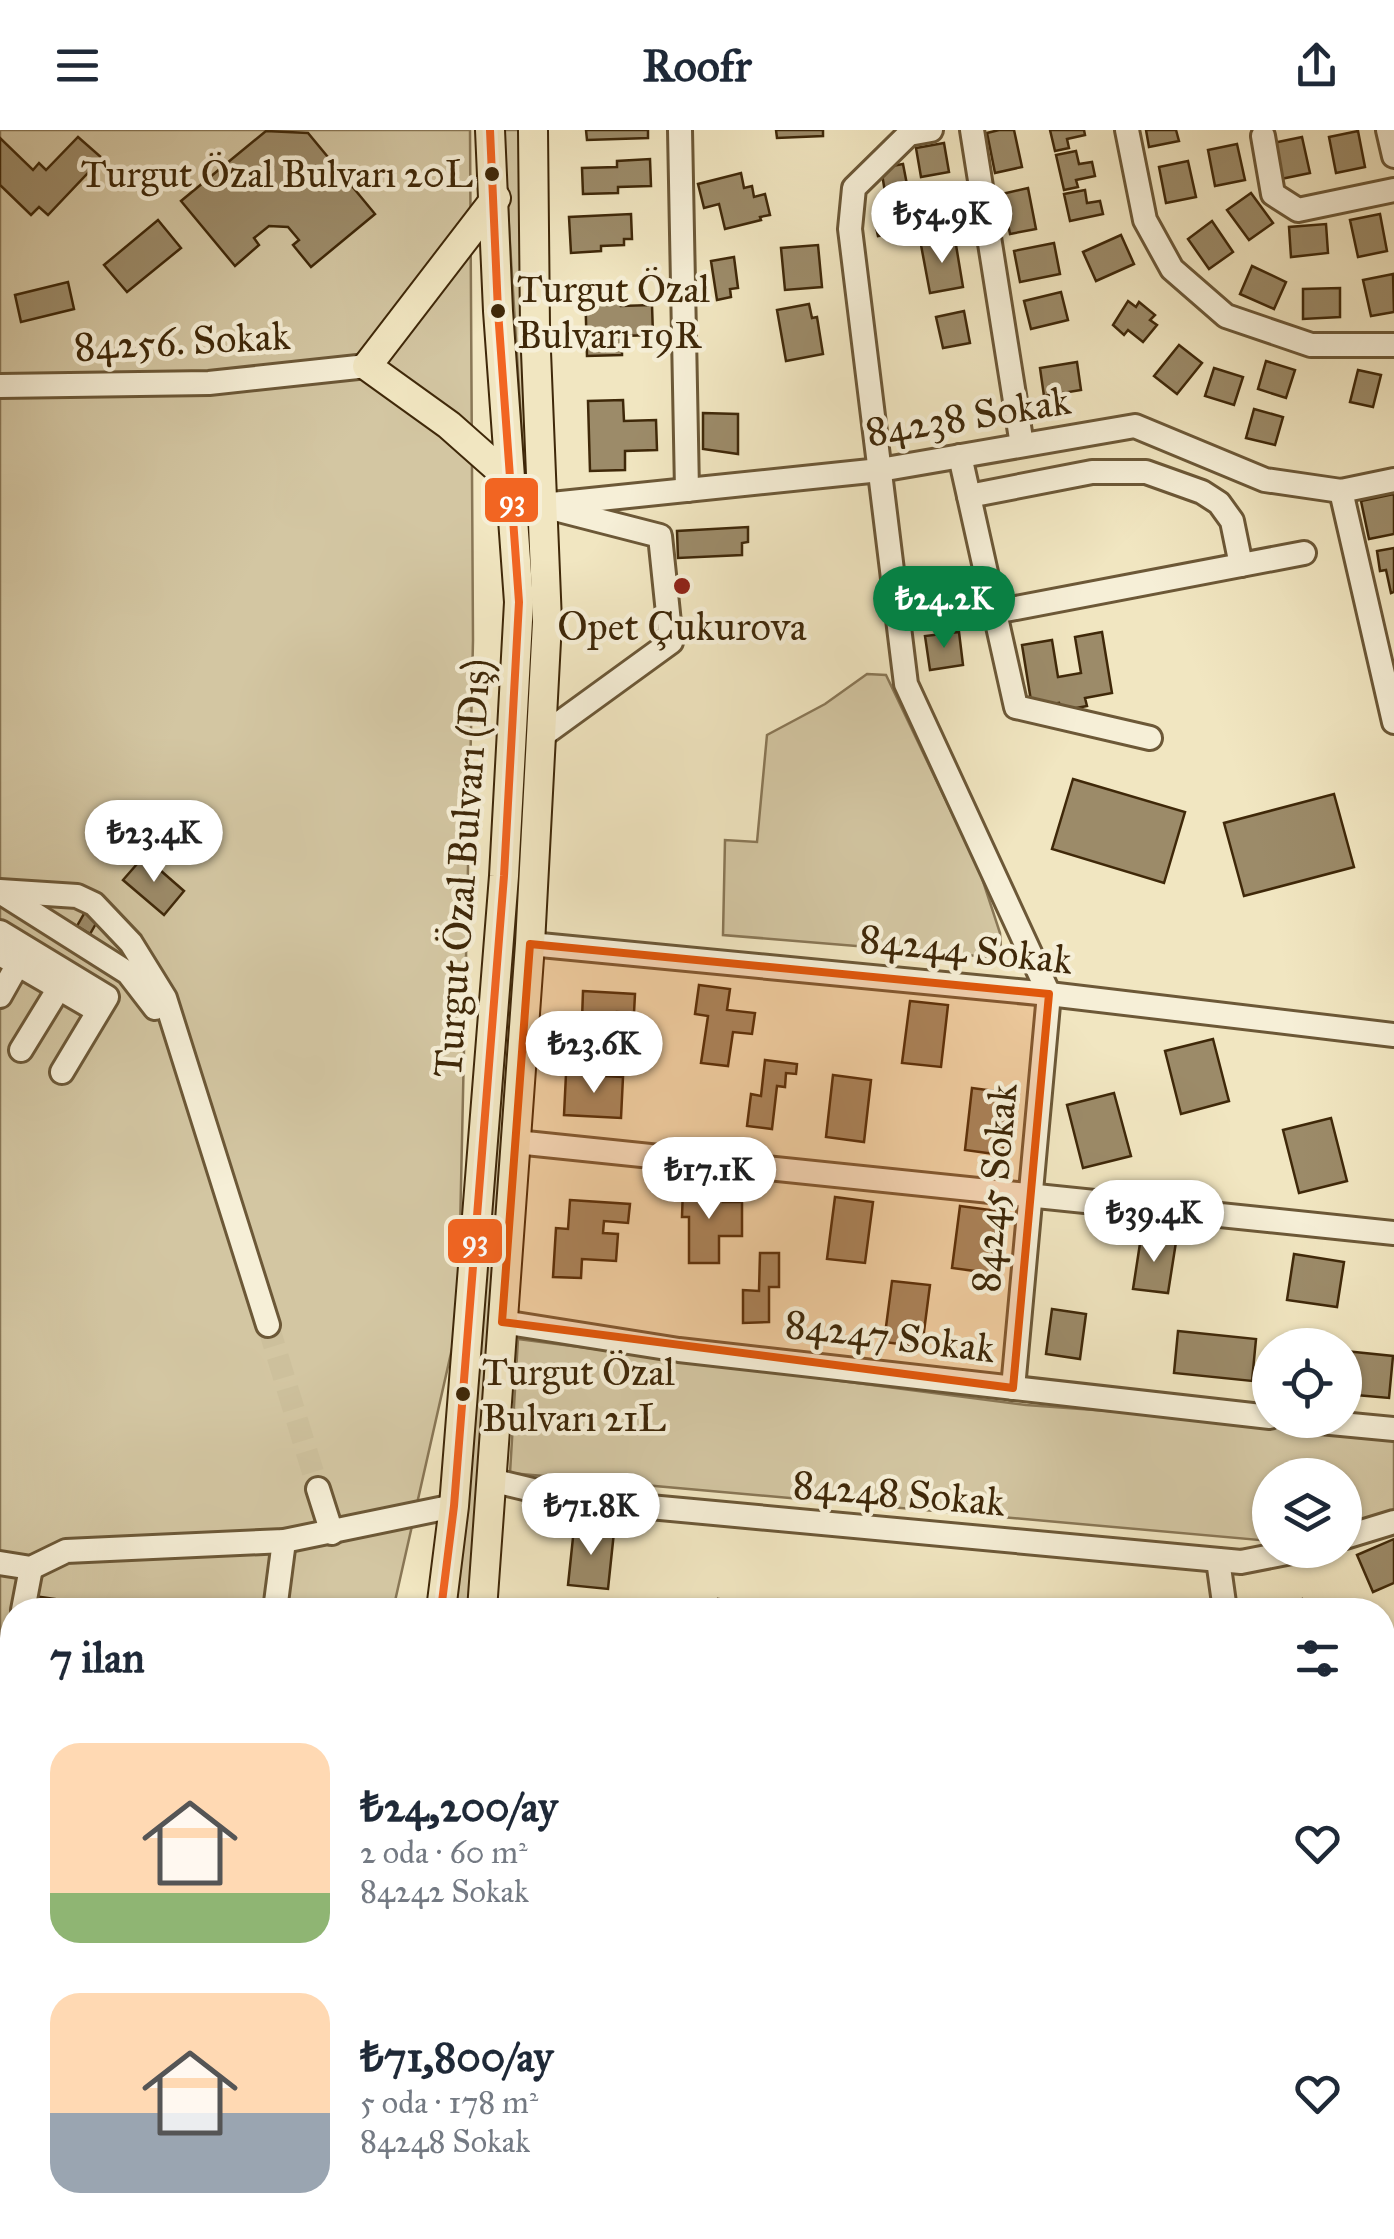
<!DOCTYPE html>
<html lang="tr">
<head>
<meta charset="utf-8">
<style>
	:root { --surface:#fff; --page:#f2f2f3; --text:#1f2937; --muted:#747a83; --accent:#0b8043 }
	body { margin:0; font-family:"IM FELL Great Primer",serif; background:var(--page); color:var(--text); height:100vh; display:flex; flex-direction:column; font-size:38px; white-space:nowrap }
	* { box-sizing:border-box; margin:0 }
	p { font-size:32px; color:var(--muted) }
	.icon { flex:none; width:55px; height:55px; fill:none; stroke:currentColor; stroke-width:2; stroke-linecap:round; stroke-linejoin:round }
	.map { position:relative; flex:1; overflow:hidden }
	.details { position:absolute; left:0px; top:1468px; width:1395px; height:642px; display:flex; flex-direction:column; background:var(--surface); border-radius:40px 40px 0 0; box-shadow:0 2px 8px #0004 }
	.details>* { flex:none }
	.fabs { position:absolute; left:1252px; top:1198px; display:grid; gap:20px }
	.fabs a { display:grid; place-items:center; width:110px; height:110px; border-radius:50%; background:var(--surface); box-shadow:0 2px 8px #0004; font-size:50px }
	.price { position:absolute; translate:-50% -85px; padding:0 22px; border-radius:35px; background:#fff; color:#222; font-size:32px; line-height:65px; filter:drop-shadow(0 2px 5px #0008) }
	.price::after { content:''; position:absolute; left:50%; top:60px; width:30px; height:22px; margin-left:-15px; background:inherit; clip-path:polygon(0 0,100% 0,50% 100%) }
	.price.current { background:var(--accent); color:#fff }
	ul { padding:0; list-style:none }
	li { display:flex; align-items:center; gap:30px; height:250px; padding:0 50px }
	li span { display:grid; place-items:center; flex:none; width:280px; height:200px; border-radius:30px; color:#555 }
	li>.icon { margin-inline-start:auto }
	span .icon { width:120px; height:120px; fill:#fffc; stroke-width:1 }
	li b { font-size:42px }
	h2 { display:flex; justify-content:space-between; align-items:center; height:120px; padding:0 50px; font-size:42px }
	header { display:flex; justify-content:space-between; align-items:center; height:130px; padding:0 50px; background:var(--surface); font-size:45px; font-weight:700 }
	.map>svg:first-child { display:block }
	.green { fill:#d3c6a2; stroke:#897756; stroke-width:2.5 }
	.building { fill:#9c8b69; stroke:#3f2809; stroke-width:2.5 }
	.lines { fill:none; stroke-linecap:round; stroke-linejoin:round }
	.minor-tunnel { stroke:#cdc09c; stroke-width:22; stroke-dasharray:22 11; stroke-linecap:butt }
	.minor-casing { stroke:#6c5837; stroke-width:28 }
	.major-casing { stroke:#3f2809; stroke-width:32 }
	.path { stroke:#3f2809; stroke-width:4; stroke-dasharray:8 5; stroke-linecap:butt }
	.minor { stroke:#f6efd7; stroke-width:22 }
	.major { stroke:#f1e6c1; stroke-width:28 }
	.bus-1-casing { stroke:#f6efd7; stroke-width:15 }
	.bus-1 { stroke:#f26522; stroke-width:8 }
	.marked { fill:#e0570c; fill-opacity:0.2; stroke:#e0570c; stroke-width:8; stroke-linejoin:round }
	.bus-dot { fill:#3f2809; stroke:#f6efd7; stroke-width:4 }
	.poi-dot { fill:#8f2418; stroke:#f6efd7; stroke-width:4 }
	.labels { text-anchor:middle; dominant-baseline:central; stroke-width:9; stroke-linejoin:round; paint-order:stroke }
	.bus-label { font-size:38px; fill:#3f2809; stroke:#f6efd7; text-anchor:start }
	.street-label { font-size:40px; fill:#3f2809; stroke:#f6efd7 }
	.poi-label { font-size:40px; fill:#3f2809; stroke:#f6efd7 }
	.line-badge { stroke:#f6efd7; stroke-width:4 }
	.badge-label { font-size:28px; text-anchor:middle; font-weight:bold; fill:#fff }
</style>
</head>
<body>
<header><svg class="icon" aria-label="menu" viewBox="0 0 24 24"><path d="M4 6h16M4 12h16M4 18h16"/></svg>Roofr<svg class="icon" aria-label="share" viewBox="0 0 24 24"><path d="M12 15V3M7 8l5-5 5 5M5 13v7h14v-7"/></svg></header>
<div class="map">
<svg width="1394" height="2109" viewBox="0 0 1394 2109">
	<rect width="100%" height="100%" fill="#f1e6c1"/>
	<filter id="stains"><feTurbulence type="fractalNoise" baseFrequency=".002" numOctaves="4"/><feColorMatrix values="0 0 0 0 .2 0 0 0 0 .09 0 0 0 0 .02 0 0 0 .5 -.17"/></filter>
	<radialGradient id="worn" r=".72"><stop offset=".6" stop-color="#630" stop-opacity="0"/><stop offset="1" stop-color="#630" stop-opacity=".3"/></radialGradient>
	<g class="green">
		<polygon points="0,0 470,0 473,510 458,1192 393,1480 12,1480 12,2098 241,2098 235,2109 0,2109"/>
		<polygon points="503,0 521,0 523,254 534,494 514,864 468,1480 456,1480 471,1315 529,494 527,387"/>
		<polygon points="867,544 886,545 980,742 1000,803 1001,819 990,827 723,805 725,710 757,712 767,605 825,574"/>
		<polygon points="518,1209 1026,1275 1394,1302 1394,1380 1345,1394 1345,1345 1270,1345 1270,1411 510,1343"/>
	</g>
	<g class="building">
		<polygon points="586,0 648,0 648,8 587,10"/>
		<polygon points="776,0 823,0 823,6 777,8"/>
		<polygon points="999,0 1014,0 1022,37 995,43 987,3"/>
		<polygon points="1050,0 1084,0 1085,5 1067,9 1069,18 1055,21"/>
		<polygon points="1146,0 1176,0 1179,11 1149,17"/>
		<polygon points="266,1 308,3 375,84 311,137 293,115 299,110 288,97 269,96 254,108 259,115 235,136 181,71"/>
		<polygon points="1358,1 1365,37 1336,43 1329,7"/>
		<polygon points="78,7 102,28 48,85 39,77 31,85 0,55 0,8 33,40 39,33 46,40"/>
		<polygon points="1302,7 1310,43 1281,49 1273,13"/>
		<polygon points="944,13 949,42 921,47 916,18"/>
		<polygon points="1237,14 1245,50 1215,56 1208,20"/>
		<polygon points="1076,21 1079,34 1092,32 1095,46 1076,50 1078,57 1064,60 1056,25"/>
		<polygon points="650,29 651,56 618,57 618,63 583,64 582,38 617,37 617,31"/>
		<polygon points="1188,31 1196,67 1166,73 1159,37"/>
		<polygon points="903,34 909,65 886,68 881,38"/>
		<polygon points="741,43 744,58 752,56 754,67 765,64 770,85 760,87 761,90 725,99 719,74 704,78 698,54"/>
		<polygon points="1028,58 1036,99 1010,104 1002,64"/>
		<polygon points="1085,60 1087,73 1100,71 1103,84 1070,91 1064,64"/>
		<polygon points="953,63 958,92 930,97 925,68"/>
		<polygon points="1251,63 1273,93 1249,110 1227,80"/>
		<polygon points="910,81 913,100 878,106 874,88"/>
		<polygon points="631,84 632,109 624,109 624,115 601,116 601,121 571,123 569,87"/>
		<polygon points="1380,84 1387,121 1358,127 1350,90"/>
		<polygon points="158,90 181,118 127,162 104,135"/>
		<polygon points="1212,91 1233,122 1209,139 1188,109"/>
		<polygon points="1326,94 1328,123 1291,127 1289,97"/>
		<polygon points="1121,105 1134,134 1096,151 1083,122"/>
		<polygon points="955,109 963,157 930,163 921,115"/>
		<polygon points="1054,113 1060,144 1020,152 1014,121"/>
		<polygon points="818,115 822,157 785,160 781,118"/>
		<polygon points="734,127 738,158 730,159 731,167 717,170 711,131"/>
		<polygon points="1252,136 1286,152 1274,179 1240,164"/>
		<polygon points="1393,144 1394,182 1371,186 1363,150"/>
		<polygon points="68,152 74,179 21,192 15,165"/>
		<polygon points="620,155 621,176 652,175 653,205 622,206 622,225 587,226 585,156"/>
		<polygon points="1340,158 1340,187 1303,189 1303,159"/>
		<polygon points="1061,162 1068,190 1031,199 1024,171"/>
		<polygon points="1128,171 1136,177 1139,172 1155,185 1150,190 1157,195 1143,212 1128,200 1124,205 1113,195"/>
		<polygon points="809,174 812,188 817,187 823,224 786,231 777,180"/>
		<polygon points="964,181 970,213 943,218 936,187"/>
		<polygon points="1179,215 1202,233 1177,264 1154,246"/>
		<polygon points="1266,231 1295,240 1286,268 1258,259"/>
		<polygon points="1077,232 1081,260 1044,266 1040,238"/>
		<polygon points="1214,238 1243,247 1234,275 1205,266"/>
		<polygon points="1358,240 1381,245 1373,277 1350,272"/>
		<polygon points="623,270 624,291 656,290 657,320 625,321 625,340 590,341 588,271"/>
		<polygon points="1254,279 1283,287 1275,315 1246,308"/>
		<polygon points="703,283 738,284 738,324 703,319"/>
		<polygon points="1394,364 1394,404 1369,409 1361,371"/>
		<polygon points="748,397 748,412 742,413 742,425 678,428 677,401"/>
		<polygon points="1394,418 1394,462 1391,463 1386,440 1380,441 1377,421"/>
		<polygon points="959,502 963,535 930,540 925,506"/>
		<polygon points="1102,502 1112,563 1085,568 1087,576 1061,581 1059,573 1032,577 1022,515 1052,510 1058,547 1081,543 1075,507"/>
		<polygon points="1073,649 1185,682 1164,753 1052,719"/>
		<polygon points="1334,664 1354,737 1244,766 1224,693"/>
		<polygon points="144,726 184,761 164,785 123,750"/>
		<polygon points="85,782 98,790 90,804 77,796"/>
		<polygon points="699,855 730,859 727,880 755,883 752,904 733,902 728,936 701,933 708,886 695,884"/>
		<polygon points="583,861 635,864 634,883 617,882 617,893 632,895 630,922 595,920 594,939 567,937 570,889 582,890"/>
		<polygon points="910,871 948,875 941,937 902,933"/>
		<polygon points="1213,909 1229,971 1181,984 1165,921"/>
		<polygon points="765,930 797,934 796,944 786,943 785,957 777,956 772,999 747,996 751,964 761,966"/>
		<polygon points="566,944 623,947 621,988 564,985"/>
		<polygon points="833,945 871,950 864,1012 826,1007"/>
		<polygon points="972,958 1010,963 1002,1025 965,1020"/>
		<polygon points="1114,963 1131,1026 1083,1038 1067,975"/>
		<polygon points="1331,988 1347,1051 1299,1063 1283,1000"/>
		<polygon points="683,1057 723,1057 723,1072 742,1072 742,1106 719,1106 719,1133 689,1133 689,1087 682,1087"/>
		<polygon points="835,1067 873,1072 865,1133 827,1129"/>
		<polygon points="570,1070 630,1074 628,1093 604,1091 603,1103 618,1104 616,1131 582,1129 581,1148 553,1147 556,1098 568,1099"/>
		<polygon points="960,1076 998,1081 990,1143 952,1138"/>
		<polygon points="1141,1107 1176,1112 1168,1163 1133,1159"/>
		<polygon points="760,1123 779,1123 779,1157 769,1157 769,1192 743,1193 743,1160 759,1161"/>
		<polygon points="1294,1124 1344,1132 1337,1177 1287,1170"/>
		<polygon points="892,1151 930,1155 922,1217 884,1212"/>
		<polygon points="1052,1179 1086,1184 1080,1229 1046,1224"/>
		<polygon points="1178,1201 1256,1209 1252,1251 1174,1243"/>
		<polygon points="1345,1221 1393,1226 1389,1268 1345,1264"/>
		<polygon points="574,1398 614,1402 608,1459 568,1455"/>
		<polygon points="1394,1409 1394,1453 1373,1462 1357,1425"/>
		<polygon points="34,1466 131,1480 32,1480"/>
		<polygon points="718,1469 760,1474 760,1480 716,1480"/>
		<polygon points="1302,1469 1305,1480 1269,1480"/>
		<polygon points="1394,1700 1394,1740 1382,1753 1382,1713"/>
		<polygon points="627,2098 677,2098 681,2103 672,2109 635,2109"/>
	</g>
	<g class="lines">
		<polyline class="minor-tunnel" points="268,1195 318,1359"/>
		<g class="minor-casing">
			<g id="minor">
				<polyline points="680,0 687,360"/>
				<polyline points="931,0 909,4 854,58 850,99 906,554 1049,864 1013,1258"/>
				<polyline points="972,0 1022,315"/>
				<polyline points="1127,0 1145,90 1172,139 1226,186 1311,215 1394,215"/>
				<polyline points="1388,0 1394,26"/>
				<polyline points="1263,6 1273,64 1298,80 1394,60"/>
				<polyline points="0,256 209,253 367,236"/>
				<polyline points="960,326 1016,577 1150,608"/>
				<polyline points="1341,361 1394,592"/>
				<polyline points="969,366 1092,342 1146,342 1202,362 1219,373 1232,391 1241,435"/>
				<polyline points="542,375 880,340 1135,296 1265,350 1341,361 1394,350"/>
				<polyline points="995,482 1304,423"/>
				<polyline points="543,605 671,512 660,406 555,379"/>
				<polyline points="0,761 77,766 94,774 131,813 165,868 268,1195"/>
				<polyline points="0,762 128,843 155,878"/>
				<polyline points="0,802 107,867 62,942"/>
				<polyline points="530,814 1049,864 1394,905"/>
				<polyline points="0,824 98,881"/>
				<polyline points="0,866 18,834"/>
				<polyline points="21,920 59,858"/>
				<polyline points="516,1012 1394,1103"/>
				<polyline points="502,1192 679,1220 1270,1287"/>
				<polyline points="1299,1290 1394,1299"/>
				<polyline points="491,1350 574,1370 1241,1432 1302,1420"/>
				<polyline points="318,1359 332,1403"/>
				<polyline points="1345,1407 1394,1392"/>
				<polyline points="1218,1430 1225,1480"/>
				<polyline points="0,1433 31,1438 66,1421 284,1411 454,1376"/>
				<polyline points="23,1480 31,1438"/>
				<polyline points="275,1480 284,1411"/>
				<polyline points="0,1602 12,1535"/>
				<polyline points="1382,1771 1394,1768"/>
				<polyline points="0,1850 12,1849"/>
				<polyline points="927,2098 930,2109"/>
				<polyline points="537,2109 542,2098"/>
				<polyline points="783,2109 816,2098"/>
				<polyline points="1335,2109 1339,2098"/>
			</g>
		</g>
		<g class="major-casing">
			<g id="major">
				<polyline points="496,68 367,236 449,295 510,349"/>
				<polyline points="441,1480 454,1376 504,746 519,472 498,181 490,0"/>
				<polyline points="482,1480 530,814 547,492 535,197 533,0"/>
				<polyline points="1382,1561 1394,1557"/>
				<polyline points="1382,1608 1394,1604"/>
				<polyline points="301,2109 306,2098"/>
				<polyline points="345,2109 350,2098"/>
			</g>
		</g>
		<polyline class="path" points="1382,1637 1394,1633"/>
		<use href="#minor" class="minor"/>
		<use href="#major" class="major"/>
		<g class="bus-1-casing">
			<polyline id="bus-1" points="441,1480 454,1376 504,746 519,472 498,181 490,0"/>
		</g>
		<use href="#bus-1" class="bus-1"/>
	</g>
	<path class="marked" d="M530 814 1049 864 1013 1258 502 1192Z"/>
	<g class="bus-dot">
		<circle cx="492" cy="44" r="9"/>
		<circle cx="498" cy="181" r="9"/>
		<circle cx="463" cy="1264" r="9"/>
	</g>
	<circle class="poi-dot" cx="682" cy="456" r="10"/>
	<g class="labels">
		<g class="bus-label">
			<text x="473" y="44" text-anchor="end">Turgut Özal Bulvarı 20L</text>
			<text x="517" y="159">Turgut Özal<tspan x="517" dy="46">Bulvarı 19R</tspan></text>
			<text x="482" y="1242">Turgut Özal<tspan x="482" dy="46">Bulvarı 21L</tspan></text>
		</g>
		<g class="street-label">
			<text transform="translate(182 211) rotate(-3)">84256. Sokak</text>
			<text transform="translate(968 286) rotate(-9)">84238 Sokak</text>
			<text transform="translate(462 738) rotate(-86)">Turgut Özal Bulvarı (Dış)</text>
			<text transform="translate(966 819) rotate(6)">84244 Sokak</text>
			<text transform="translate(994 1058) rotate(-85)">84245 Sokak</text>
			<text transform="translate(890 1206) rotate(7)">84247 Sokak</text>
			<text transform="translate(899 1363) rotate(5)">84248 Sokak</text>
		</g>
		<g class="poi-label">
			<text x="682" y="496">Opet Çukurova</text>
		</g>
	</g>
	<g class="line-badge">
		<rect x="483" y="346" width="57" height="48" rx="10" fill="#f26522"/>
		<rect x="446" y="1087" width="58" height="48" rx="10" fill="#f26522"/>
	</g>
	<g class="badge-label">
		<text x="512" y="380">93</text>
		<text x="475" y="1120">93</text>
	</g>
	<rect width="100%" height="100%" filter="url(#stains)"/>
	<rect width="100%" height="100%" fill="url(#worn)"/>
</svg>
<div class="fabs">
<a><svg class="icon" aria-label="locate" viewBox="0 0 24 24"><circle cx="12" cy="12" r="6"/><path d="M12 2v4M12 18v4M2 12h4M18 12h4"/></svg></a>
<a><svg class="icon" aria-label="layers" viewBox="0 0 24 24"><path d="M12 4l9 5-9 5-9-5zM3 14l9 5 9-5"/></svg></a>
</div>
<b class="price" style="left:942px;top:136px">₺54.9K</b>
<b class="price current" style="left:944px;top:521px">₺24.2K</b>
<b class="price" style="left:154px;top:755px">₺23.4K</b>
<b class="price" style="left:594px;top:966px">₺23.6K</b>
<b class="price" style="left:709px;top:1092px">₺17.1K</b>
<b class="price" style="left:1154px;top:1135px">₺39.4K</b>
<b class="price" style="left:591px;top:1428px">₺71.8K</b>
<section class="details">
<h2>7 ilan<svg class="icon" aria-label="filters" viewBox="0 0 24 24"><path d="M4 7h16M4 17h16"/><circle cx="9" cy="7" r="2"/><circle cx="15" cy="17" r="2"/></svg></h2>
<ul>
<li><span style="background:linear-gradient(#ffd9b3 75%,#8fb573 0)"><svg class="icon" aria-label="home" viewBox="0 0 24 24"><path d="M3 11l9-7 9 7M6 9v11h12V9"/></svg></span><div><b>₺24,200/ay</b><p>2 oda · 60 m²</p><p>84242 Sokak</p></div><svg class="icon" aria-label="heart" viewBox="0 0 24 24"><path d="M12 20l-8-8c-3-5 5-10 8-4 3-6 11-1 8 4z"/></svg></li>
<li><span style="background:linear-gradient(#ffd9b3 60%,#9aa5b1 0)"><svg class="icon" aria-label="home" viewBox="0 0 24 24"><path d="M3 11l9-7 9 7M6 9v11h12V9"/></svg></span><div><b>₺71,800/ay</b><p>5 oda · 178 m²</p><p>84248 Sokak</p></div><svg class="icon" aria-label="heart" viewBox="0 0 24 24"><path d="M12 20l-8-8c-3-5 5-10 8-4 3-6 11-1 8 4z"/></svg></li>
</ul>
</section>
</div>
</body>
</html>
